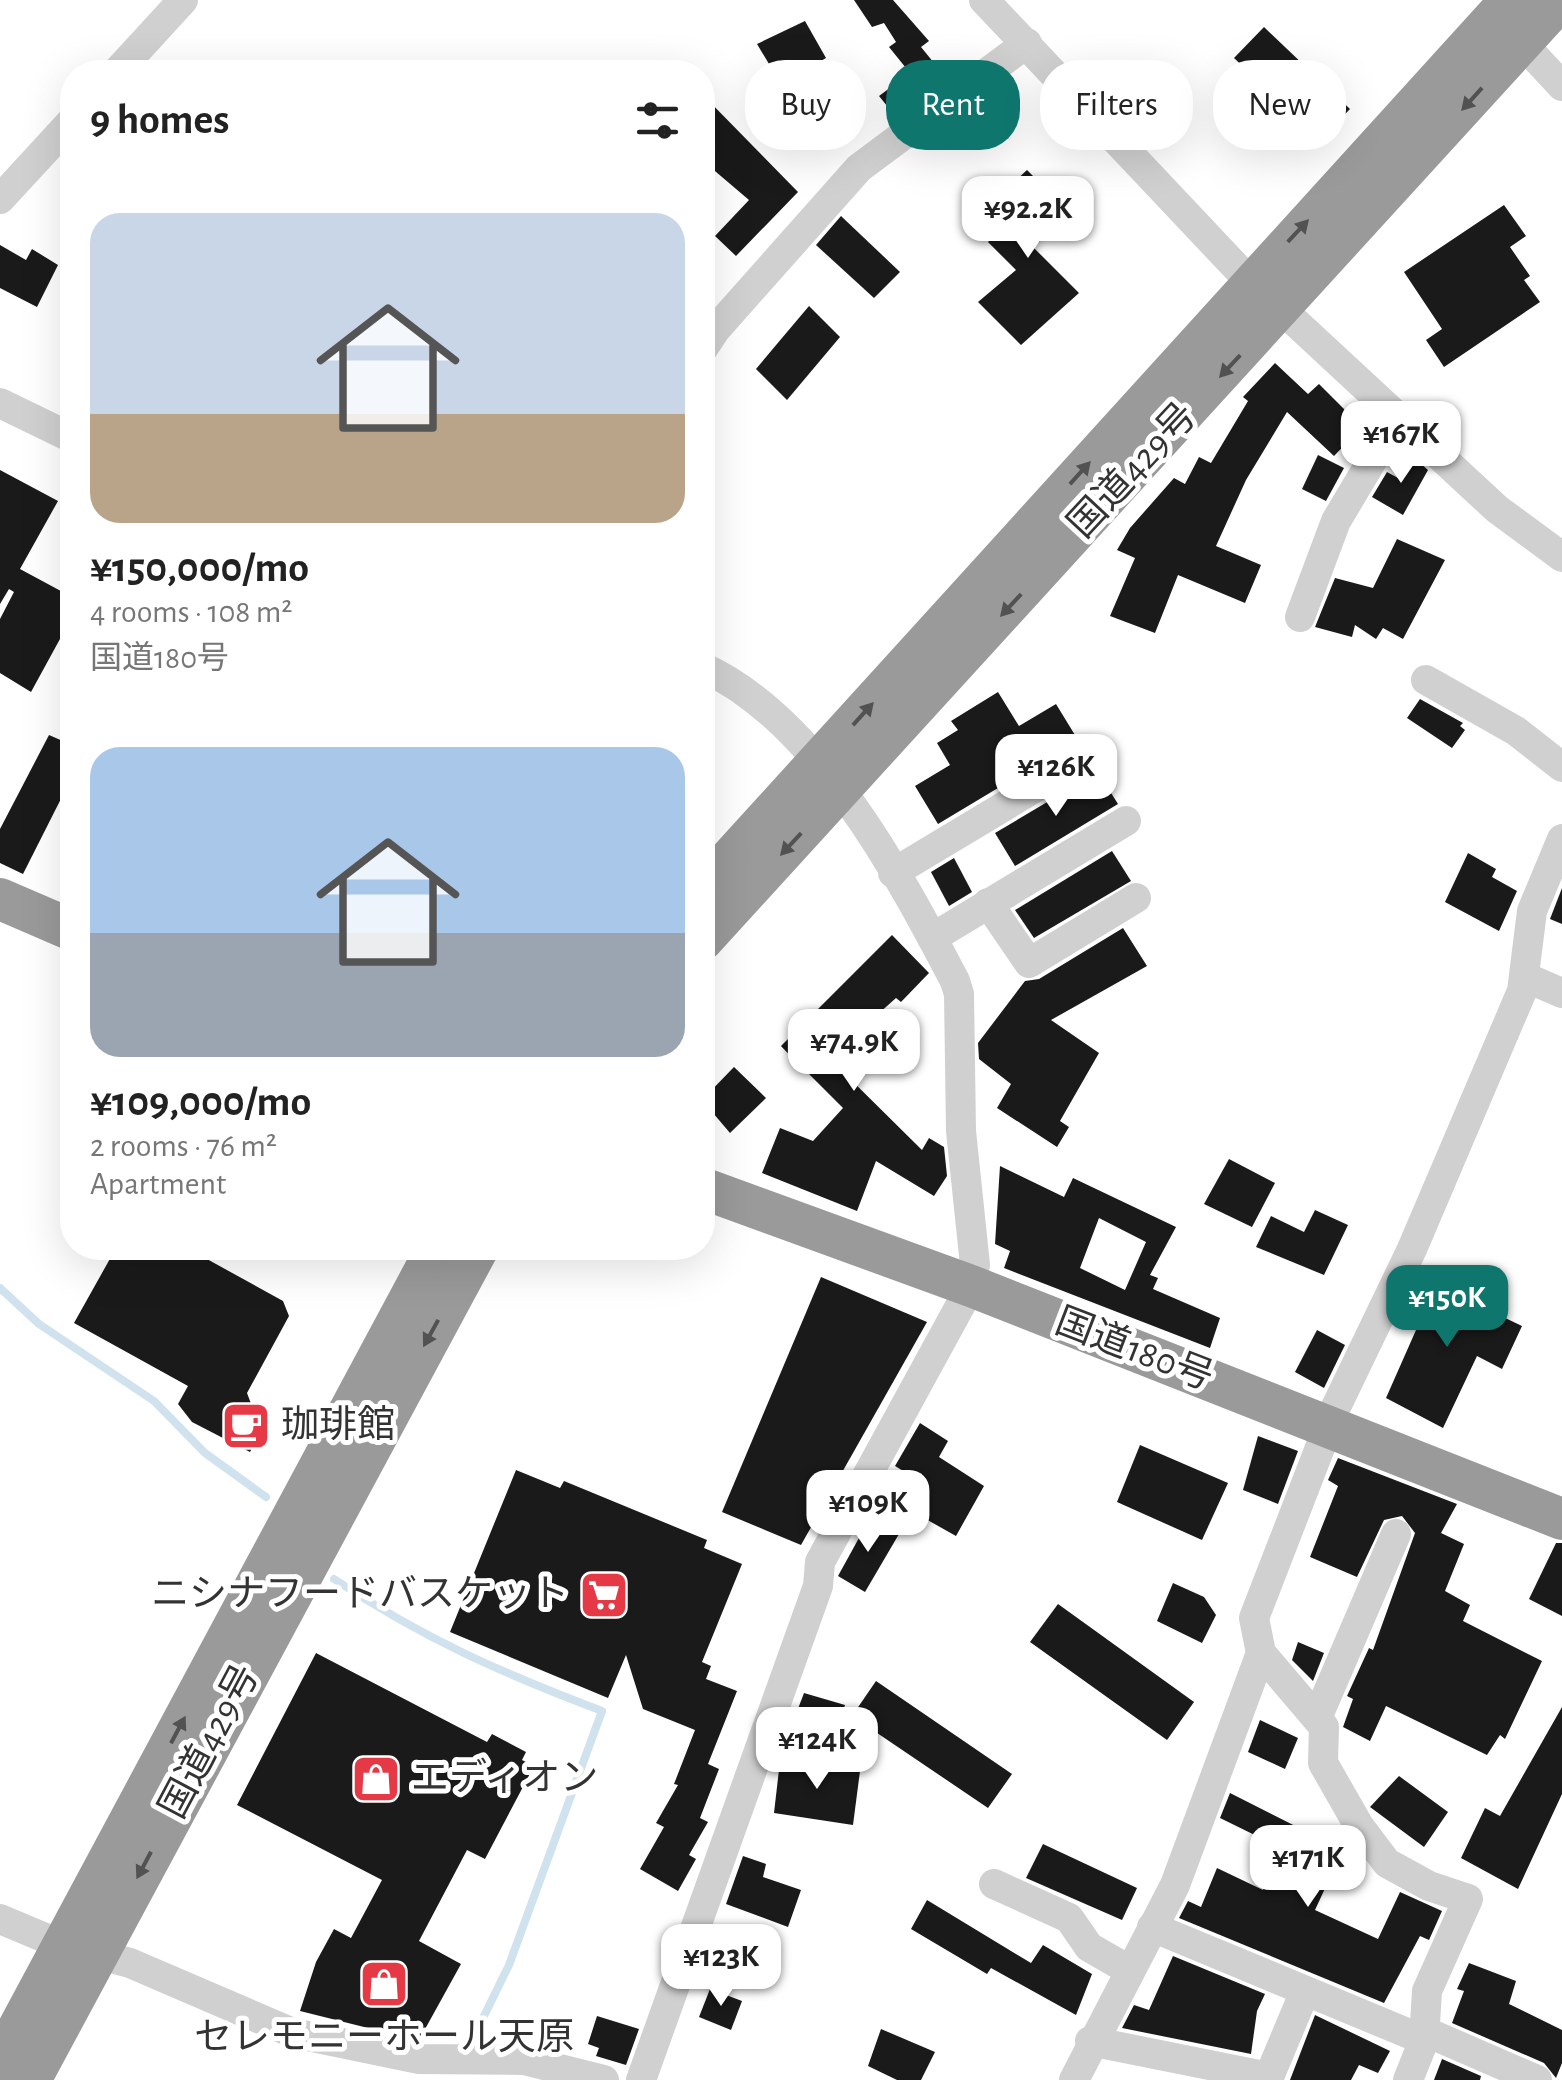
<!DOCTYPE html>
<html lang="en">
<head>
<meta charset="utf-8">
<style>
	:root { --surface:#fff; --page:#f2f2f2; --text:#222; --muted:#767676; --accent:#0f766e }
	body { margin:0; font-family:"Alegreya Sans","Noto Sans JP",sans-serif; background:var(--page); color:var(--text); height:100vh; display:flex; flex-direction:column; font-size:38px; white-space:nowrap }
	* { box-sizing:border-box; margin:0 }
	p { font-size:32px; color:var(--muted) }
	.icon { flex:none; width:55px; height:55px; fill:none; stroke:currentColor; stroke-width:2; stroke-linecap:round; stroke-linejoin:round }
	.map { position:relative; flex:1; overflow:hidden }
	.side { position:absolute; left:60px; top:60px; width:655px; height:1200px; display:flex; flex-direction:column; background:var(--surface); border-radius:40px; box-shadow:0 10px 40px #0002 }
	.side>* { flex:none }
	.banner { position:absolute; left:745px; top:60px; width:665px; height:90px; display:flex; gap:20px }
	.price { position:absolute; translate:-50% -85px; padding:0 22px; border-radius:20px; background:#fff; color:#222; font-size:32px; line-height:65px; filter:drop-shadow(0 2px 5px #0008) }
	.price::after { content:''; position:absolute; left:50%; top:60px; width:30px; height:22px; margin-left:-15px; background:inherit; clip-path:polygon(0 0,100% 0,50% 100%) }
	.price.current { background:var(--accent); color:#fff }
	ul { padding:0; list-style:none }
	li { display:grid; align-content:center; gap:20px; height:530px; padding:0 30px }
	li span { display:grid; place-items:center; height:310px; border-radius:30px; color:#555 }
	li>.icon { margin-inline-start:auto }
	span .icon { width:180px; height:180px; fill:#fffc; stroke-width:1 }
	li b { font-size:42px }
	h2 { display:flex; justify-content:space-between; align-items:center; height:120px; padding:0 30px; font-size:42px }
	.tag { padding:0 35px; border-radius:40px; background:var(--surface); box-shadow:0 10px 40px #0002; font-size:35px; line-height:90px }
	.tag.current { background:var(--accent); color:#fff }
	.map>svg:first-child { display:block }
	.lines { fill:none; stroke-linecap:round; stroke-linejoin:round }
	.stream { stroke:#cfe2ee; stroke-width:8 }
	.building { fill:#1a1a1a; fill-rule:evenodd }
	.minor { stroke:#d0d0d0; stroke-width:30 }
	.highway { stroke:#9a9a9a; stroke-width:42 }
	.oneway { fill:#525252 }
	.labels { text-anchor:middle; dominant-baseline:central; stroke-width:10; stroke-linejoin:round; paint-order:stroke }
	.street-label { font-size:38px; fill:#333; stroke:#fff }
	.poi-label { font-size:38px; fill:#333; stroke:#fff; text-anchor:start }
</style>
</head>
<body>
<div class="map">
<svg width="1562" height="2080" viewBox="0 0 1562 2080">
	<rect width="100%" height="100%" fill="#fff"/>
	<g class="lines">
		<g class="stream">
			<polyline points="0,1288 39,1324 154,1401 205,1453 266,1497"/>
			<path d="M334 1579C424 1639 502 1673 602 1711L509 1965 484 2016 480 2054"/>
		</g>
	</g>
	<g class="building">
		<polygon points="854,0 893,0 929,41 921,47 947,79 896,117 879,96 910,73 889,47 896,42 884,23 872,27"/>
		<polygon points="805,21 826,58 781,84 757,44"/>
		<polygon points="1264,27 1350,109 1320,140 1234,58"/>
		<polygon points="702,94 798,192 736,256 715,236 749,200 702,160"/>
		<polygon points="1027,170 1071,214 1033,247 1079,293 1021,345 978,302 1016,270 988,242 1012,216 996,199"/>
		<polygon points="1504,205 1526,236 1510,247 1530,276 1524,280 1540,302 1444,367 1426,340 1442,329 1404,272"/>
		<polygon points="841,216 900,272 874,298 816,245"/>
		<polygon points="0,245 26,260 32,249 58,265 37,307 0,288"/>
		<polygon points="809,306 840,337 787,400 756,369"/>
		<polygon points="1275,363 1308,394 1319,384 1362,427 1334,456 1287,412 1246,480 1216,546 1261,565 1245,603 1178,575 1155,633 1110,616 1135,558 1117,550 1130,528 1174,478 1185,484 1199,457 1211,463 1248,401 1243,397"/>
		<polygon points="1318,455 1344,468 1326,501 1302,489"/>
		<polygon points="1411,455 1428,470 1403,515 1372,497 1387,472 1398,478"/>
		<polygon points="0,470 58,501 20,569 72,597 72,617 31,692 0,673 0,619 14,592 9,589 0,604"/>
		<polygon points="1397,539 1445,560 1403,639 1383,628 1376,639 1355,625 1352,637 1315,627 1335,578 1373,588"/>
		<polygon points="998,692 1019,726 1056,704 1078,740 938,824 915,786 950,765 937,743 958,730 951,721"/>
		<polygon points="1420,699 1463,723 1460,726 1465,730 1452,748 1407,718"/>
		<polygon points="49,735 72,745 72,777 23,874 0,863 0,829"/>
		<polygon points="1098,772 1118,804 1015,866 995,833"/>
		<polygon points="1112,851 1131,881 1034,938 1015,910"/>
		<polygon points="1468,853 1496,869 1492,877 1517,891 1499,931 1445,902"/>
		<polygon points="954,858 972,892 949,906 931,872"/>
		<polygon points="1562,888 1562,924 1550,919"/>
		<polygon points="1123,928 1147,966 1051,1020 1099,1053 1060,1121 1069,1127 1057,1147 997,1108 1011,1084 979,1059 978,1043 1025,981 1039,979"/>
		<polygon points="892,935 929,973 901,1002 896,998 839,1049 843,1053 834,1063 922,1150 929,1138 944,1147 947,1176 934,1196 876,1161 857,1211 762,1173 780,1128 813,1141 843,1108 803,1068 807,1057 799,1065 781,1046"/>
		<polygon points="734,1067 766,1098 730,1133 702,1100"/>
		<polygon points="1229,1159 1275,1183 1252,1227 1204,1204"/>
		<path d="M1000 1166 1064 1197 1073 1178 1176 1227 1150 1275 1158 1278 1153 1289 1220 1318 1210 1348 1004 1268 1010 1251 995 1244ZM1099 1218 1146 1242 1125 1290 1080 1268Z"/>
		<polygon points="1315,1210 1348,1225 1324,1275 1256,1247 1271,1216 1304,1232"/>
		<polygon points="116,1248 187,1248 283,1301 289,1316 247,1393 253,1409 268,1417 250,1452 192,1422 178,1404 188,1386 74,1323"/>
		<polygon points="821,1277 927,1322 801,1545 722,1512"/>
		<polygon points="1419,1277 1522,1326 1502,1369 1477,1356 1443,1428 1386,1398 1420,1321 1403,1313"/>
		<polygon points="1317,1330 1345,1345 1324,1388 1295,1372"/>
		<polygon points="920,1423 948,1441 939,1457 984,1486 956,1536 899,1504 913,1477 895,1466"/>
		<polygon points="1258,1436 1298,1451 1278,1504 1243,1490"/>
		<polygon points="1140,1445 1228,1483 1202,1540 1117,1502"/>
		<polygon points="1338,1458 1457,1504 1441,1533 1464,1544 1445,1591 1470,1605 1463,1621 1542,1661 1505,1739 1500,1735 1487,1755 1386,1706 1370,1741 1343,1727 1353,1699 1347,1696 1369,1648 1373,1650 1415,1533 1402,1516 1384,1520 1357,1577 1310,1557 1338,1486 1328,1480"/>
		<polygon points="516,1470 560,1488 564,1481 707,1540 704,1548 742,1564 702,1662 711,1666 706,1679 737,1691 708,1764 719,1769 700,1818 708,1822 689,1855 696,1859 678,1891 640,1869 664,1827 656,1823 678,1785 674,1784 695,1730 643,1709 626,1655 608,1698 450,1632"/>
		<polygon points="870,1518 899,1534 865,1592 838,1576"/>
		<polygon points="1556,1543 1562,1543 1562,1616 1529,1599"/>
		<polygon points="1173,1583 1204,1597 1216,1615 1202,1643 1157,1621"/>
		<polygon points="1058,1604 1194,1702 1167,1740 1030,1642"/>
		<polygon points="1298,1642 1324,1653 1313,1681 1292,1660"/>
		<polygon points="316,1653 487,1742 492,1734 526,1752 522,1760 534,1766 485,1859 467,1850 419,1941 461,1964 419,2040 390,2029 388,2033 300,2011 316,1962 334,1929 351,1938 382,1880 237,1805"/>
		<polygon points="876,1681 1012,1774 988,1808 852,1716"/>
		<polygon points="804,1693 845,1705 835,1735 793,1722"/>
		<polygon points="1562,1707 1562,1794 1518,1889 1461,1858 1485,1808 1500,1816"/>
		<polygon points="1260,1720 1298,1738 1285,1769 1248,1752"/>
		<polygon points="780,1761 860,1771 853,1825 774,1813"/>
		<polygon points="1399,1776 1448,1812 1424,1847 1370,1807"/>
		<polygon points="1230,1793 1313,1835 1315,1830 1353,1849 1342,1873 1334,1869 1315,1910 1378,1939 1400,1892 1442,1911 1429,1940 1420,1936 1384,2003 1179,1918 1188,1901 1201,1907 1217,1868 1263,1890 1281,1848 1220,1818"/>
		<polygon points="1043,1844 1137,1888 1122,1920 1026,1878"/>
		<polygon points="743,1856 766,1864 763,1877 801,1890 788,1927 726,1904"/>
		<polygon points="927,1900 1031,1963 1043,1945 1092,1974 1076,2015 991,1968 987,1974 911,1929"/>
		<polygon points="1173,1956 1265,1994 1257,2011 1251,2054 1122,2028 1134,2005 1149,2010"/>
		<polygon points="1469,1963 1516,1981 1509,2004 1562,2030 1562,2063 1556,2078 1544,2063 1452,2023 1464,1991 1457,1989"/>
		<polygon points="710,1989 742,2001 731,2030 699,2017"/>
		<polygon points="1315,2015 1390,2051 1378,2073 1359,2065 1351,2080 1290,2080"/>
		<polygon points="597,2016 639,2029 626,2065 596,2056 599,2048 588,2044"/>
		<polygon points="881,2029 935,2052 921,2080 897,2080 868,2066"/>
		<polygon points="1442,2059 1481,2076 1480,2080 1434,2080"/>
	</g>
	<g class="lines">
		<g class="minor">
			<polyline points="984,0 1237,268 1497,509 1562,557"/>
			<polyline points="1509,29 1562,86"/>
			<polyline points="117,72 183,0"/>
			<polyline points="0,199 72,121"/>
			<polyline points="702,350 716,329 859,168 1027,43"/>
			<polyline points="0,403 72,438"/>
			<polyline points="1300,617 1336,521 1398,417"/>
			<polyline points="1426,680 1516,731 1562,767"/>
			<polyline points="893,873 1096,751"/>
			<polyline points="988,903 1029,963 1136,898"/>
			<polyline points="932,938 1126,821"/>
			<polyline points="1525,977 1562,993"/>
			<polyline points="1317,1718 1396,1534"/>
			<polyline points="994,1884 1069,1918 1089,1947 1129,1970"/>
			<polyline points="0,1919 62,1945 130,1963 293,2033 419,2059 524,2060 604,2080"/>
			<polyline points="1152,1927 1424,2040"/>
			<polyline points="1424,2031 1537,2080"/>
			<polyline points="1090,2041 1269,2077 1305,1991"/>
			<path d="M641 2080 818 1586 820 1562 971 1286 975 1265 961 1131 959 994 955 981C899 874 816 718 702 667"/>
			<polyline points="1074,2080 1175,1885 1261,1653"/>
			<polyline points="1408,2080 1424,2040 1427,1991 1468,1899 1429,1886 1387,1863 1359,1826 1323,1763 1324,1727 1261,1653 1254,1618 1335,1409 1412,1249 1522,991 1532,911 1562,839"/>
		</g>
		<g class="highway">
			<polyline points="702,890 1511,0"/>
			<polyline points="0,899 72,930"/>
			<polyline points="702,940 1560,0"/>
			<polyline points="702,1188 971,1286 1562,1519"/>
			<polyline points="0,2063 437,1248"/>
			<polyline points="30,2080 478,1248"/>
		</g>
	</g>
	<defs><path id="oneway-solid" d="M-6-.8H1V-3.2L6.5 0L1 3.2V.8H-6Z" transform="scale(2.5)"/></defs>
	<g class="oneway">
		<use href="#oneway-solid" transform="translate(1472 99) rotate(132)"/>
		<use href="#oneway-solid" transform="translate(1298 231) rotate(-47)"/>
		<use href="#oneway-solid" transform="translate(1230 366) rotate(133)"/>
		<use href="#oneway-solid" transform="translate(1080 473) rotate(-48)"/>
		<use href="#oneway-solid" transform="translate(1011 605) rotate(133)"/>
		<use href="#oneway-solid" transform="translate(863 714) rotate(-48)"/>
		<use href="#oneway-solid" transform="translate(791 844) rotate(133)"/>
		<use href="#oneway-solid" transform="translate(431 1333) rotate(119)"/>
		<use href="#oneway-solid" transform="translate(178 1730) rotate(-62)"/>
		<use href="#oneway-solid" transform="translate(144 1865) rotate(118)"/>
	</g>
	<defs>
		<g id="cafe-square" transform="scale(2.5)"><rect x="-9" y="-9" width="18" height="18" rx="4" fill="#e63946" stroke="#fff"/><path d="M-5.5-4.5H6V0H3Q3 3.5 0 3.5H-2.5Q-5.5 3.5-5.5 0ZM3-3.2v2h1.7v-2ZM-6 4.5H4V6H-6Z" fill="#fff"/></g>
		<g id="supermarket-square" transform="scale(2.5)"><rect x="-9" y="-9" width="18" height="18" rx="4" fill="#e63946" stroke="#fff"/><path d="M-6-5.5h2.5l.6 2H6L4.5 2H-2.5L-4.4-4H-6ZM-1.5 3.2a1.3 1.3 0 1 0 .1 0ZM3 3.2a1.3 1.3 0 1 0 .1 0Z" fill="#fff"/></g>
		<g id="shop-square" transform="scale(2.5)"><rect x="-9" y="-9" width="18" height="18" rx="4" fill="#e63946" stroke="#fff"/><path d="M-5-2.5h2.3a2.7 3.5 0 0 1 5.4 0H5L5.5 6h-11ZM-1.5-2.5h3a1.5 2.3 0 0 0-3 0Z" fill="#fff"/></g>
	</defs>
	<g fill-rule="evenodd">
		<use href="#cafe-square" x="246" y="1426"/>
		<use href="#supermarket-square" x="604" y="1595"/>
		<use href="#shop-square" x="376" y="1779"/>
		<use href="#shop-square" x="384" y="1984"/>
	</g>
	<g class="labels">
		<g class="street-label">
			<text transform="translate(1133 471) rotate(-47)">国道429号</text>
			<text transform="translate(1134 1350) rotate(21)">国道180号</text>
			<text transform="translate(210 1742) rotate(-62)">国道429号</text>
		</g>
		<g class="poi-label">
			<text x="281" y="1426">珈琲館</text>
			<text x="569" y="1595" text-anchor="end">ニシナフードバスケット</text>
			<text x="411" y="1779">エディオン</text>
			<text x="384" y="2038" text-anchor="middle">セレモニーホール天原</text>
		</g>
	</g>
</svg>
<b class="price" style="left:1028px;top:261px">¥92.2K</b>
<b class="price" style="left:1401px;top:486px">¥167K</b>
<b class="price" style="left:1056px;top:819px">¥126K</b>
<b class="price" style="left:854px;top:1094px">¥74.9K</b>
<b class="price current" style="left:1447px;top:1350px">¥150K</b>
<b class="price" style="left:868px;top:1555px">¥109K</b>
<b class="price" style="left:817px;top:1792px">¥124K</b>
<b class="price" style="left:1308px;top:1910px">¥171K</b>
<b class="price" style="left:721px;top:2009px">¥123K</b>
<div class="banner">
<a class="tag">Buy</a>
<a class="tag current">Rent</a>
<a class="tag">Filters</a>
<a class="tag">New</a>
</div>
<section class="side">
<h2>9 homes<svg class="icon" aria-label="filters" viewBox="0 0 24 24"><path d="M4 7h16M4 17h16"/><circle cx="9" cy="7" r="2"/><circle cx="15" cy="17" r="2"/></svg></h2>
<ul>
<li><span style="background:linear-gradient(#c9d6e8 65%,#b9a48a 0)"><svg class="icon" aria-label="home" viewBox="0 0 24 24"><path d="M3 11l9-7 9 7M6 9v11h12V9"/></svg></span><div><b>¥150,000/mo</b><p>4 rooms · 108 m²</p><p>国道180号</p></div></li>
<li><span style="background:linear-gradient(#a9c7e8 60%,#9aa5b1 0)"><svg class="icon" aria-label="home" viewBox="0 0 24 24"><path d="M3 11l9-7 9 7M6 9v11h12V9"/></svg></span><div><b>¥109,000/mo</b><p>2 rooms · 76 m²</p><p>Apartment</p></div></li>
</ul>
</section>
</div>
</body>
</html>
